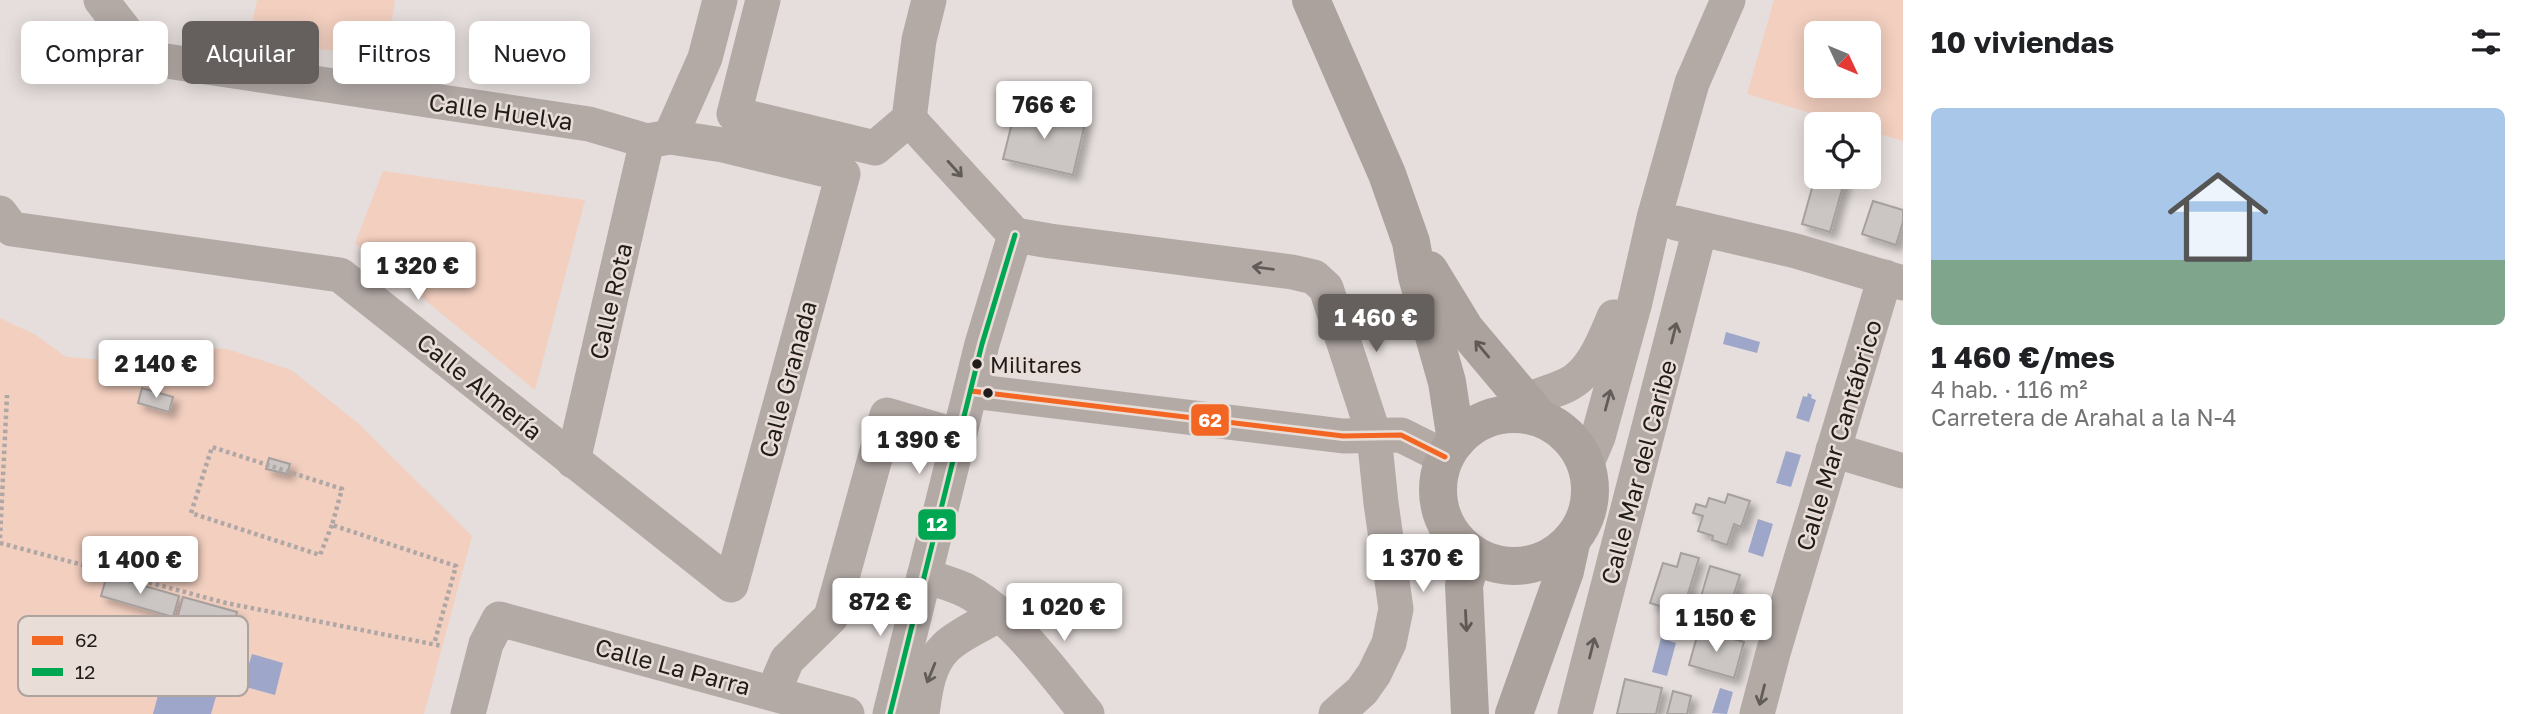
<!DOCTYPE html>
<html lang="es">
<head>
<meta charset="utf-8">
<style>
	:root { --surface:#fff; --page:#f2f2f2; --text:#202124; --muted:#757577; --accent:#65605e }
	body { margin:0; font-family:"Golos Text",sans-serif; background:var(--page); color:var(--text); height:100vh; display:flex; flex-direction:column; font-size:26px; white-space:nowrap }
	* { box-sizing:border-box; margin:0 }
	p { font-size:23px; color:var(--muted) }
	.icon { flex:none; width:38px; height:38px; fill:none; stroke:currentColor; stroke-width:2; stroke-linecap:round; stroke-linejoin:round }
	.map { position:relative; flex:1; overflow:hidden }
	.side { display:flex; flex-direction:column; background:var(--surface); width:630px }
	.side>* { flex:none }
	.top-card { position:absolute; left:21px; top:21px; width:665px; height:63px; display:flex; gap:14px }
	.needle { width:46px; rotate:134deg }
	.fabs { position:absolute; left:1804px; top:21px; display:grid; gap:14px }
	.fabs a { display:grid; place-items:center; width:77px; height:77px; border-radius:10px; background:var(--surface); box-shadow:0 4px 18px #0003; font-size:35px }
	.price { position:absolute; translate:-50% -60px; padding:0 16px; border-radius:7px; background:#fff; color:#222; font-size:23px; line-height:46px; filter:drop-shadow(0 2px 4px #0008) }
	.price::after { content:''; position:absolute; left:50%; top:42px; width:21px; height:16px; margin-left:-10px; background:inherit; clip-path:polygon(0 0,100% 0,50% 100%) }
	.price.on { background:var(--accent); color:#fff }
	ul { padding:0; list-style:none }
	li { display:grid; align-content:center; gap:14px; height:371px; padding:0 28px }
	li span { display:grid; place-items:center; height:217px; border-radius:10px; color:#555 }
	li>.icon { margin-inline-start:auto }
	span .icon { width:126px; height:126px; fill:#fffc; stroke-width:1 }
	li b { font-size:30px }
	h2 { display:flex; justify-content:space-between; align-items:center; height:84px; padding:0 28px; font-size:30px }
	.chip { padding:0 24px; border-radius:10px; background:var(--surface); box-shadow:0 4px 18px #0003; font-size:24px; line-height:63px }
	.chip.on { background:var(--accent); color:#fff }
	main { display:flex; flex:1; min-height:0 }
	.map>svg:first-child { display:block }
	.green { fill:#f2cfbf; fill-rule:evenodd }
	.water { fill:#9ea7ca }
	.building { fill:#cbc6c4; stroke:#a5a09e; stroke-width:2; filter:url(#shadow) }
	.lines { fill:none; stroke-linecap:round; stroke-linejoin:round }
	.path { stroke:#aea7a5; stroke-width:4.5; stroke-dasharray:3.5 3.5; stroke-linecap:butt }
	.minor { stroke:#b3aaa6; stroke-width:35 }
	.major { stroke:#aca29d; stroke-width:38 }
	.bus-1-casing { stroke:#e9ddd8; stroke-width:10 }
	.bus-2-casing { stroke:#e9ddd8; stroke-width:10 }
	.bus-1 { stroke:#f26522; stroke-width:5 }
	.bus-2 { stroke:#00a651; stroke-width:5 }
	.oneway { stroke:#625c59 }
	.oneway2 { stroke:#5f5855 }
	.bus-dot { fill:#201c1a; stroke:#e9ddd8; stroke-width:2.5 }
	.labels { text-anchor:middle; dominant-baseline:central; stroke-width:5; stroke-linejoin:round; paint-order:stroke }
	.bus-label { font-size:22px; fill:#201c1a; stroke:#e9ddd8; text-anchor:start }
	.street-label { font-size:24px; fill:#201c1a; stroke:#e9ddd8 }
	.key { fill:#e9ddd8; stroke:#ada39f; stroke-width:2 }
	.key-label { font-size:19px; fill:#201c1a }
	.line-badge { stroke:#e9ddd8; stroke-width:2.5 }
	.badge-label { font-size:19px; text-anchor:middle; font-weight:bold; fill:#fff }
</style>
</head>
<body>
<main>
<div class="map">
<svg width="1903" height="714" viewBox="0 0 1903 714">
	<defs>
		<filter id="shadow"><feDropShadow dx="6" dy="6" stdDeviation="3.5" flood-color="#0004"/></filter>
	</defs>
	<rect width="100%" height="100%" fill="#e5dedc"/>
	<g class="green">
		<polygon points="257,0 395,0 387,55 248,43"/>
		<path d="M1774 0H1903V141L1869 131V124H1847L1747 94ZM1816 33H1869V86H1816Z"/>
		<polygon points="383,171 585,200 535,390 355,243"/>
		<polygon points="0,318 36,335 66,357 131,362 160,352 192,347 227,349 291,370 358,423 472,536 424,714 0,714"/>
	</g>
	<g class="water">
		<polygon points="1726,332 1760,342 1757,353 1723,344"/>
		<polygon points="1808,393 1812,395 1811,398 1816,400 1809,422 1796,418 1803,396 1807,397"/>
		<polygon points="1786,451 1801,455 1791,487 1776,483"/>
		<polygon points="1758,519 1773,524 1763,557 1748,552"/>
		<polygon points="1661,638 1676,643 1667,676 1652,672"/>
		<polygon points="170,650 225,665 211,714 153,714"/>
		<polygon points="252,654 283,663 275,695 242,686"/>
		<polygon points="1720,688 1733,692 1727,714 1712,713"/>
	</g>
	<g class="building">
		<polygon points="1016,107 1085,123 1073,175 1003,159"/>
		<polygon points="1816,174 1816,177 1845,179 1830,232 1802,224"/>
		<polygon points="1873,201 1903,210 1903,222 1896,245 1862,234"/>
		<polygon points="142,388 173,397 169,412 138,403"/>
		<polygon points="269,458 290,464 287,474 266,469"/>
		<polygon points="1728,494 1750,501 1741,527 1734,524 1727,545 1712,540 1713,536 1698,531 1703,516 1693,513 1696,504 1706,507 1709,498 1725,503"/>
		<polygon points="1681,553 1699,558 1682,613 1650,603 1663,563 1677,567"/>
		<polygon points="1710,566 1740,575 1726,619 1697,610"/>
		<polygon points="107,575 179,596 173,617 101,596"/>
		<polygon points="183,597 237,612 231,634 177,619"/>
		<polygon points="1699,629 1744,642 1734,678 1689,665"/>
		<polygon points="1625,679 1662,688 1656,714 1617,714"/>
		<polygon points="1673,691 1691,696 1687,714 1667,714"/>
	</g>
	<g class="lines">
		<g class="path">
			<polyline points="332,525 320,555 191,513 212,447 342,489 332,525 456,566 434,644"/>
			<polyline points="0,538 7,395"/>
			<polyline points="0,543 226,603 442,646"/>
		</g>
		<g class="minor">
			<polyline points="763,0 734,114 875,148 909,119 919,40 929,0"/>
			<polyline points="909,119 1015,235 1050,241 1292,272 1314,277 1326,288 1374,435 1381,503 1396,609 1389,643 1374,674 1362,691 1336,714"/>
			<polyline points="670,137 705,58 720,0"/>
			<polyline points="0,213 12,229 340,275 731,585 843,174 723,145 670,137 647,141 589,124 146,58 101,0"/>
			<polyline points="1676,223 1796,251 1903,283"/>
			<polyline points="971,391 1343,436 1401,435 1445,457"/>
			<path d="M1513 414C1533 393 1543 396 1567 385 1592 373 1604 341 1614 317"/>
			<polyline points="1833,450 1903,471"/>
			<polyline points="573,461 647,141"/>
			<polyline points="1586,465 1598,437 1635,302 1654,218 1692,83 1728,0"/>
			<path d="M924 576C938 580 952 584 965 590 1013 615 1053 673 1087 714"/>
			<polyline points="773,693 787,660 831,617 887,415 958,436"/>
			<polyline points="468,714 486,644 499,619 847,714"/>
			<polyline points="890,714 982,344 1015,235"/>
			<path d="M922 714C925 691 928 664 946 647 958 635 983 624 998 615"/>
			<polyline points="1575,714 1700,229"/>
			<polyline points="1757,714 1773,653 1885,277"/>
		</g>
		<g class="major">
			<polyline points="1311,0 1387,174 1411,242 1417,276 1447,382 1456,441"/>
			<polyline points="1429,270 1465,329 1539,417"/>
			<circle cx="1514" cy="490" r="76"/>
			<polyline points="1470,714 1464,585 1473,554"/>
			<polyline points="1514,714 1565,571 1572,539"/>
		</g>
		<g class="bus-1-casing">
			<polyline id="bus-1" points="971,391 1343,436 1401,435 1445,457"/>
		</g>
		<g class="bus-2-casing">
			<polyline id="bus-2" points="890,714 982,344 1015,235"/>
		</g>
		<use href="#bus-1" class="bus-1"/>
		<use href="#bus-2" class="bus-2"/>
	</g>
	<defs><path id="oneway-shaft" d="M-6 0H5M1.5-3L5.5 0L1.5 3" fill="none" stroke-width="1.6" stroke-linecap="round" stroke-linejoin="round" transform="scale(1.75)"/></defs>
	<g class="oneway">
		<use href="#oneway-shaft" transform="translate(955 169) rotate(48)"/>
		<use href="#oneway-shaft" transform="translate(1263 268) rotate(-173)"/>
		<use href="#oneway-shaft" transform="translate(1674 333) rotate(-76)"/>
		<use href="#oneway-shaft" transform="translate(1608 400) rotate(-75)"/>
		<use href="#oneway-shaft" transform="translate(1592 648) rotate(-76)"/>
		<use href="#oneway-shaft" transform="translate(931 673) rotate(112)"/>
		<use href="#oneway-shaft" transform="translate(1762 695) rotate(104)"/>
	</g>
	<g class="oneway2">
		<use href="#oneway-shaft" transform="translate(1482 349) rotate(-130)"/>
		<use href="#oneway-shaft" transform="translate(1466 621) rotate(87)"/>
	</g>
	<g class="bus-dot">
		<circle cx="977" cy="364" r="6"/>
		<circle cx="988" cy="393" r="6"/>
	</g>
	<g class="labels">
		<g class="bus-label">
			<text x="990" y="364">Militares</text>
		</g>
		<g class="street-label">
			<text transform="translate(501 111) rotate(8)">Calle Huelva</text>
			<text transform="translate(610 301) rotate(-77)">Calle Rota</text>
			<text transform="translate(787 379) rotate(-75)">Calle Granada</text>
			<text transform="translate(480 386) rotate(39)">Calle Almería</text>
			<text transform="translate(1838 435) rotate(-73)">Calle Mar Cantábrico</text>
			<text transform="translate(1638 472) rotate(-75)">Calle Mar del Caribe</text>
			<text transform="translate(673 666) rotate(15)">Calle La Parra</text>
		</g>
	</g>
	<rect x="18" y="616" width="230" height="80" rx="10" class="key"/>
	<rect x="32" y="636" width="31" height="9" fill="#f26522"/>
	<rect x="32" y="668" width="31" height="8" fill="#00a651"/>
	<g class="key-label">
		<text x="75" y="647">62</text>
		<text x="75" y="679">12</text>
	</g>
	<g class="line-badge">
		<rect x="1190" y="403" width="40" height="34" rx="7" fill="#f26522"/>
		<rect x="917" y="508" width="40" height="33" rx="7" fill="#00a651"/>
	</g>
	<g class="badge-label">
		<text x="1210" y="427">62</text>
		<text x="937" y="531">12</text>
	</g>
</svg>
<div class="fabs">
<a><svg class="needle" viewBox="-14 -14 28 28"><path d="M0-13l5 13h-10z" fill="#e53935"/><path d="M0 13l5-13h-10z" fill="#757577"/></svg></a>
<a><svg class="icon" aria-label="locate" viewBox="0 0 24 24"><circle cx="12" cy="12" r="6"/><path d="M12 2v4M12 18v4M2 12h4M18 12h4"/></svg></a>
</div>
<b class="price" style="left:1044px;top:141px">766 €</b>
<b class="price" style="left:418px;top:302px">1 320 €</b>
<b class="price on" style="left:1376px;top:354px">1 460 €</b>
<b class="price" style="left:156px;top:400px">2 140 €</b>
<b class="price" style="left:919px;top:476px">1 390 €</b>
<b class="price" style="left:1423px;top:594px">1 370 €</b>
<b class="price" style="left:140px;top:596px">1 400 €</b>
<b class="price" style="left:880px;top:638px">872 €</b>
<b class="price" style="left:1064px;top:643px">1 020 €</b>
<b class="price" style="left:1716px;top:654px">1 150 €</b>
<div class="top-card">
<a class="chip">Comprar</a>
<a class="chip on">Alquilar</a>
<a class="chip">Filtros</a>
<a class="chip">Nuevo</a>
</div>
</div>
<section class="side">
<h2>10 viviendas<svg class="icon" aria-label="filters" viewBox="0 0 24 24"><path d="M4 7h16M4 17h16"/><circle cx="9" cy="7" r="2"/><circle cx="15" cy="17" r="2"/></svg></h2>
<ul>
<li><span style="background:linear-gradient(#a9c7e8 70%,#7fa58c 0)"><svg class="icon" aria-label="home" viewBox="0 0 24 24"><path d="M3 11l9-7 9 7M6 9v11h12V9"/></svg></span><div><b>1 460 €/mes</b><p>4 hab. · 116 m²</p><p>Carretera de Arahal a la N-4</p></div></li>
</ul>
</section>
</main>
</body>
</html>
